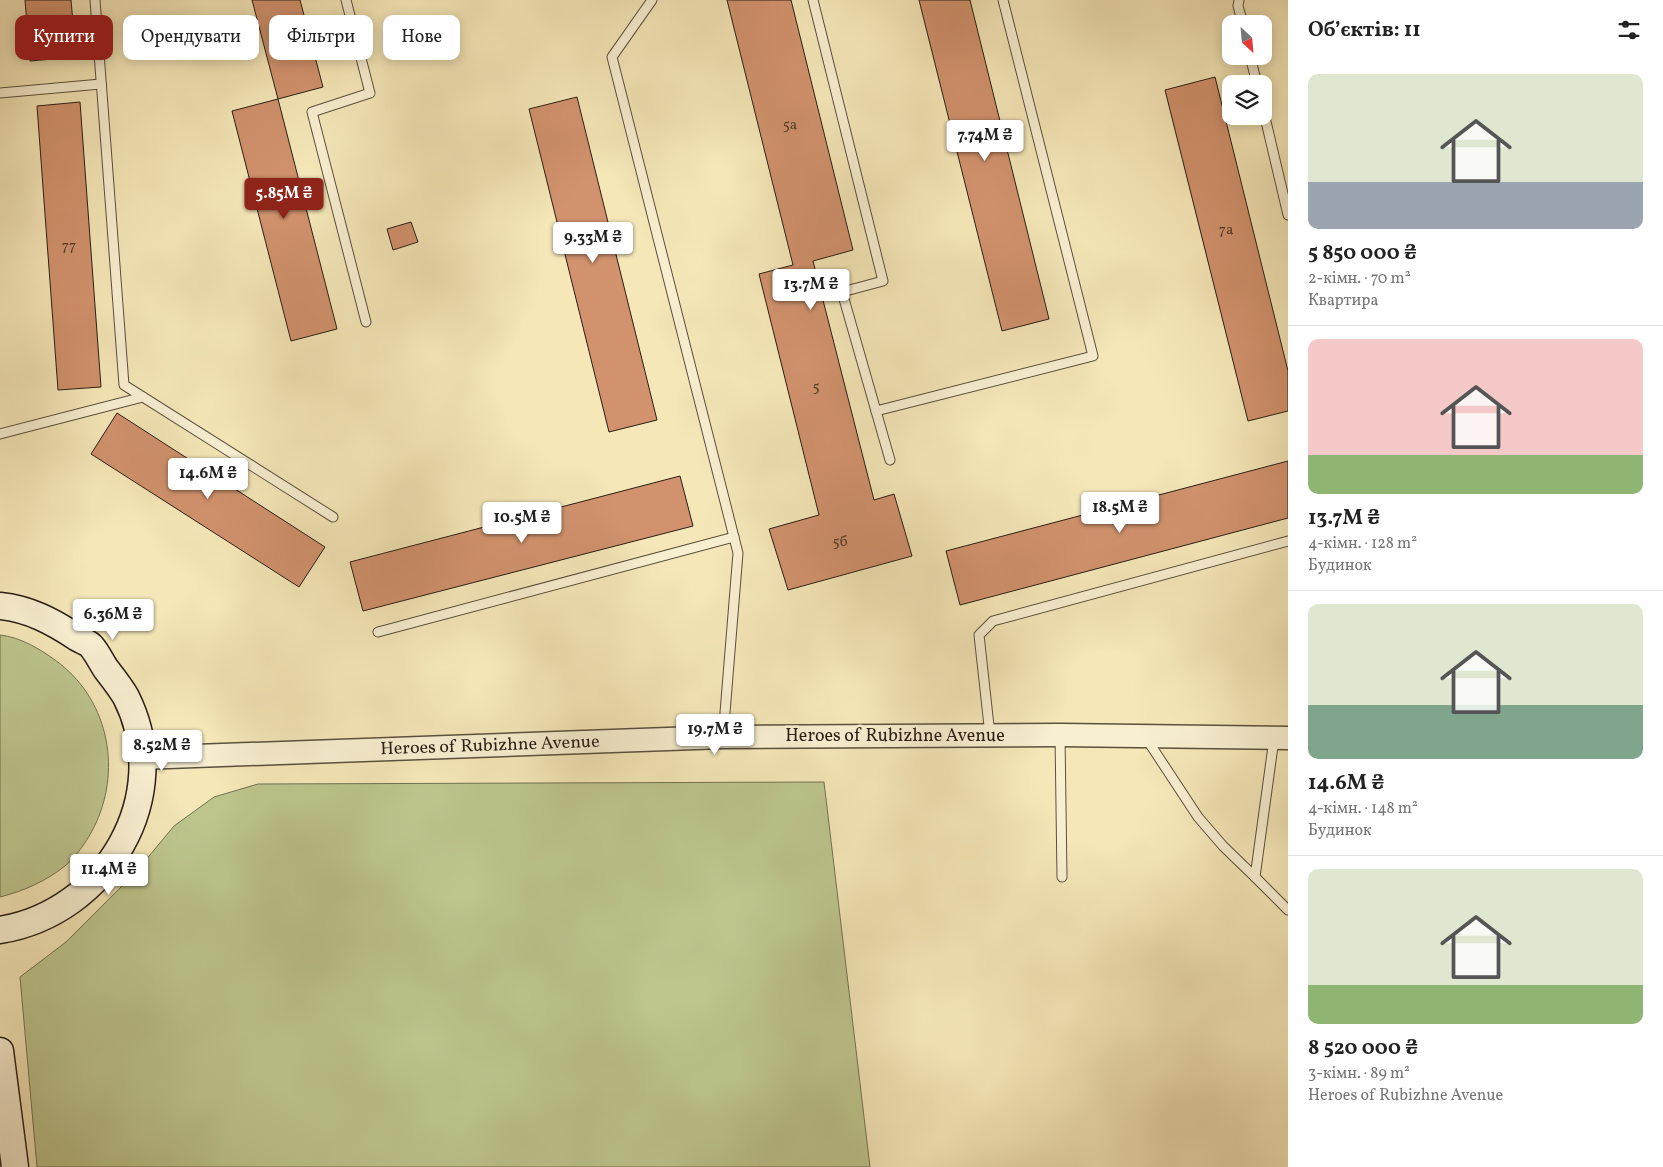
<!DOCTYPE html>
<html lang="uk">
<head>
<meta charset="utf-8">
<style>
	:root { --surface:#fff; --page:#f2f2f2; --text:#222; --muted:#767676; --line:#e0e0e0; --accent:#8f2418 }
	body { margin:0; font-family:Vollkorn,serif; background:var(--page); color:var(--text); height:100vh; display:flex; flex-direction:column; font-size:19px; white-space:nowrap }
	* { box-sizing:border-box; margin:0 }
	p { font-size:16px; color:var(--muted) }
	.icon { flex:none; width:28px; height:28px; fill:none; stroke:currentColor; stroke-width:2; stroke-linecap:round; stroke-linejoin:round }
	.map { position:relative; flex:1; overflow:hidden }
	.drawer { display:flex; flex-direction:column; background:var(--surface); width:375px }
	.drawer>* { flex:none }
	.top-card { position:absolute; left:15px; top:15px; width:475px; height:45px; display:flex; gap:10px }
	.needle { width:32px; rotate:154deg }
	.controls { position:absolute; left:1222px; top:15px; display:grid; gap:10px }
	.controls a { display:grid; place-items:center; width:50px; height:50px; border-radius:10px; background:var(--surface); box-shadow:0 2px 12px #0003; font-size:25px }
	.price { position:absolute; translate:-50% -42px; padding:0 11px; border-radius:5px; background:#fff; color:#222; font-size:16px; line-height:32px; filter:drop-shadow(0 1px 2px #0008) }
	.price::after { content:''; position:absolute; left:50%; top:30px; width:15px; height:11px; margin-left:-8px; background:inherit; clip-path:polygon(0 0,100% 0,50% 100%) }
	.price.active { background:var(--accent); color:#fff }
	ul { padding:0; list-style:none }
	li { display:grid; align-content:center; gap:10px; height:265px; padding:0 20px }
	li+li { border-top:1px solid var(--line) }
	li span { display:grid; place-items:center; height:155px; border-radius:10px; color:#555 }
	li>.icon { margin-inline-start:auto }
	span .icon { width:90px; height:90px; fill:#fffc; stroke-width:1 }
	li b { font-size:21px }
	h2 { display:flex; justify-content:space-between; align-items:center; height:60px; padding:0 20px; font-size:21px }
	.chip { padding:0 18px; border-radius:10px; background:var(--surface); box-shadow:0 2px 12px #0003; font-size:18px; line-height:45px }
	.chip.active { background:var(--accent); color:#fff }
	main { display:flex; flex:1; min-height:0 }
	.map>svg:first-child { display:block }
	.green { fill:#bdc58d; stroke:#727252 }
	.building { fill:#d1926d; stroke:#281e16 }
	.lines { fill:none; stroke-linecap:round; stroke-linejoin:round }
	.service-casing { stroke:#5b503e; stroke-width:11 }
	.tertiary-casing { stroke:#5b503e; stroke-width:25 }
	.secondary-casing { stroke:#281e16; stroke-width:29 }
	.service { stroke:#f8efd1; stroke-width:9 }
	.tertiary { stroke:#f8efd1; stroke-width:22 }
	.secondary { stroke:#f8efd1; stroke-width:26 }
	.labels { text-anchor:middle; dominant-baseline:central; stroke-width:5; stroke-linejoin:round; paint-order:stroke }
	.number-label { font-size:15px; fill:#523b2c }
	.street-label { font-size:18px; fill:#281e16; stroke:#f8efd1 }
</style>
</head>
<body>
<main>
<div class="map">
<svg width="1288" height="1167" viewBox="0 0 1288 1167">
	<rect width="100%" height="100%" fill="#f5e7b8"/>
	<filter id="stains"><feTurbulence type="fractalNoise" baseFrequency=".004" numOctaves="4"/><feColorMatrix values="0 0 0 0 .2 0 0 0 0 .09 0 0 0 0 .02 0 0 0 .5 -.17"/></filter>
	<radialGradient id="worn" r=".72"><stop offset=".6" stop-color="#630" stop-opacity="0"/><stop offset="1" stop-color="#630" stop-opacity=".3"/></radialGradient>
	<g class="green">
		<path d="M0 635C20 637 40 649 55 660 107 697 122 766 96 823 89 838 78 855 65 866 46 881 24 891 0 897Z"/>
		<polygon points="824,782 870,1167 37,1167 20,977 66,942 135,873 174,826 214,797 258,784"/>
	</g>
	<g class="building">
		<polygon points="25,0 71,0 76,57 30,61"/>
		<polygon points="252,0 300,0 323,87 278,99"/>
		<polygon points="727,0 791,0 853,250 813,261 874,500 894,494 912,556 788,590 769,529 819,515 759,274 793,265"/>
		<polygon points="919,0 970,0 1049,319 1002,331"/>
		<polygon points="1215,77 1288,371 1288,411 1248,421 1165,90"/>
		<polygon points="577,97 657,420 609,432 529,109"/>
		<polygon points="278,99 337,329 291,341 232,111"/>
		<polygon points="80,102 101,387 58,390 37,106"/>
		<polygon points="411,222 418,242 393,250 387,229"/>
		<polygon points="117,413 325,547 299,587 91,454"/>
		<polygon points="1288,461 1288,518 960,605 946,551"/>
		<polygon points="680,476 693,526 363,611 350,562"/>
	</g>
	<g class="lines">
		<g class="service-casing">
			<g id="service">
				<polyline points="95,0 124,385 333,517"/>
				<polyline points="346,0 370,93 312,112 366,322"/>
				<polyline points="652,0 612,57 738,553 723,737"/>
				<polyline points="813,0 883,281 842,292 890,460"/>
				<polyline points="1239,0 1238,6 1243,24"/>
				<polyline points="1250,56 1257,84"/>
				<polyline points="0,93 101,84"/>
				<polyline points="1264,113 1288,215"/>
				<polyline points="876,411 1093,356 1003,0"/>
				<polyline points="0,434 143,397"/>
				<polyline points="378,632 734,537"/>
				<polyline points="990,735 979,635 993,621 1288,541"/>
				<polyline points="1060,735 1062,877"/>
				<polyline points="1146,738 1198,817 1223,846 1255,877"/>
				<polyline points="1274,739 1255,877 1288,910"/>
			</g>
		</g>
		<g class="tertiary-casing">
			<polyline id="tertiary" points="141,758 723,737 1060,735 1288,738"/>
		</g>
		<g class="secondary-casing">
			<g id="secondary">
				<path d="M0 606C29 609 52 621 76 637 81 640 89 643 92 647 97 653 102 663 106 669 113 678 121 688 126 697 176 796 106 913 0 930"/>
				<polyline points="0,1051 15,1167"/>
			</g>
		</g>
		<use href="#service" class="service"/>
		<use href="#tertiary" class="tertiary"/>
		<use href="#secondary" class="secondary"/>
	</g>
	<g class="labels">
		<g class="number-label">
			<text x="790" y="125">5а</text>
			<text x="1226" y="230">7а</text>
			<text x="69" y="246">77</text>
			<text x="816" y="387">5</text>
			<text x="840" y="542">5б</text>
		</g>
		<g class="street-label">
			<text x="895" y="736">Heroes of Rubizhne Avenue</text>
			<text transform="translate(490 746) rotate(-2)">Heroes of Rubizhne Avenue</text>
		</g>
	</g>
	<rect width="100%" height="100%" filter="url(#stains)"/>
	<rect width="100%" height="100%" fill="url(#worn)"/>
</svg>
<div class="controls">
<a><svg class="needle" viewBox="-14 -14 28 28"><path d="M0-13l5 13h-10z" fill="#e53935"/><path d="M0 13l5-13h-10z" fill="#767676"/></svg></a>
<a><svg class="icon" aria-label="layers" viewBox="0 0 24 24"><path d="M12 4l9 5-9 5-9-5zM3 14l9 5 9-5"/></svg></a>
</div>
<b class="price" style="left:985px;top:162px">7.74M ₴</b>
<b class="price active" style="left:284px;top:220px">5.85M ₴</b>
<b class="price" style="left:593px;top:264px">9.33M ₴</b>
<b class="price" style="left:811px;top:311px">13.7M ₴</b>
<b class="price" style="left:208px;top:500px">14.6M ₴</b>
<b class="price" style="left:1120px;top:534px">18.5M ₴</b>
<b class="price" style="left:522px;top:544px">10.5M ₴</b>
<b class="price" style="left:113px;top:641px">6.36M ₴</b>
<b class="price" style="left:715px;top:756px">19.7M ₴</b>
<b class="price" style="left:162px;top:772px">8.52M ₴</b>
<b class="price" style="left:109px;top:896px">11.4M ₴</b>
<div class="top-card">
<a class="chip active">Купити</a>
<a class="chip">Орендувати</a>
<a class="chip">Фільтри</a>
<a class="chip">Нове</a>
</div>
</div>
<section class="drawer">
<h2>Об’єктів: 11<svg class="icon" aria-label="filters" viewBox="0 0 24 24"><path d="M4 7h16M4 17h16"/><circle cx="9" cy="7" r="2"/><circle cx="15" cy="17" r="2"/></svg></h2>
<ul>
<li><span style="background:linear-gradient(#dfe7d0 70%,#9aa5b1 0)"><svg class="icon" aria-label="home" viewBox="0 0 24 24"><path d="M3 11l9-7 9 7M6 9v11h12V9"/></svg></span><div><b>5 850 000 ₴</b><p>2-кімн. · 70 m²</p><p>Квартира</p></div></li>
<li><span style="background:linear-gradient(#f6c9c9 75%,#8fb573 0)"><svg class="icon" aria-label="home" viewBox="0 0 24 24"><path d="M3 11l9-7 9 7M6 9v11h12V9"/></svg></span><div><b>13.7M ₴</b><p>4-кімн. · 128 m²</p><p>Будинок</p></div></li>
<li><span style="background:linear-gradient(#dfe7d0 65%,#7fa58c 0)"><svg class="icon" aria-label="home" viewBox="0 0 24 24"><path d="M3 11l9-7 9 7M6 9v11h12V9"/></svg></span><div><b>14.6M ₴</b><p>4-кімн. · 148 m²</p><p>Будинок</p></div></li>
<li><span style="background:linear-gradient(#dfe7d0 75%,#8fb573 0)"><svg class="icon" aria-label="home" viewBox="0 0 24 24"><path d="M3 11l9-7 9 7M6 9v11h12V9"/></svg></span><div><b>8 520 000 ₴</b><p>3-кімн. · 89 m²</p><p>Heroes of Rubizhne Avenue</p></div></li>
</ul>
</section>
</main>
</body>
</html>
